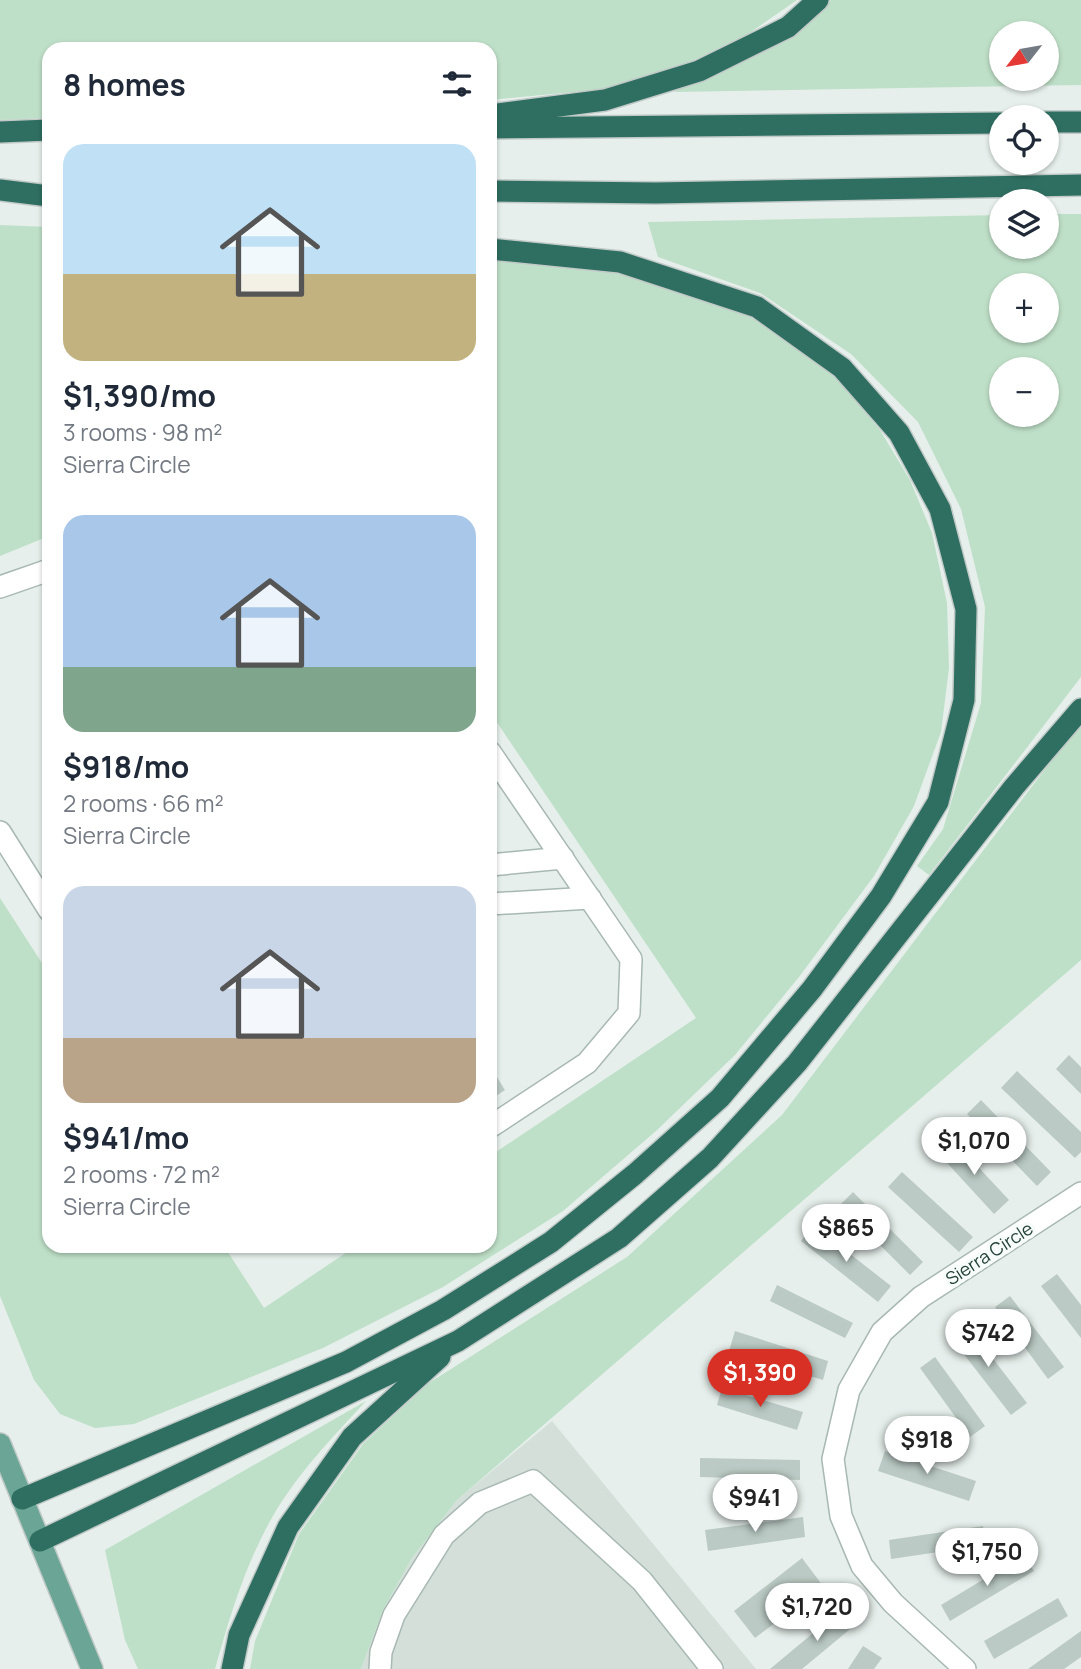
<!DOCTYPE html>
<html lang="en">
<head>
<meta charset="utf-8">
<style>
	:root { --surface:#fff; --page:#f6f6f7; --text:#1f2937; --muted:#747a83; --accent:#d93025 }
	body { margin:0; font-family:Manrope,sans-serif; background:var(--page); color:var(--text); height:100vh; display:flex; flex-direction:column; font-size:26px; white-space:nowrap }
	* { box-sizing:border-box; margin:0 }
	p { font-size:23px; color:var(--muted) }
	.icon { flex:none; width:38px; height:38px; fill:none; stroke:currentColor; stroke-width:2; stroke-linecap:round; stroke-linejoin:round }
	.map { position:relative; flex:1; overflow:hidden }
	.drawer { position:absolute; left:42px; top:42px; width:455px; height:1211px; display:flex; flex-direction:column; background:var(--surface); border-radius:21px; box-shadow:0 2px 5px #0004 }
	.drawer>* { flex:none }
	.needle { width:46px; rotate:239deg }
	.tools { position:absolute; left:989px; top:21px; display:grid; gap:14px }
	.tools a { display:grid; place-items:center; width:70px; height:70px; border-radius:50%; background:var(--surface); box-shadow:0 2px 5px #0004; font-size:35px }
	.price { position:absolute; translate:-50% -60px; padding:0 16px; border-radius:24px; background:#fff; color:#222; font-size:23px; line-height:46px; filter:drop-shadow(0 2px 4px #0008) }
	.price::after { content:''; position:absolute; left:50%; top:42px; width:21px; height:16px; margin-left:-10px; background:inherit; clip-path:polygon(0 0,100% 0,50% 100%) }
	.price.on { background:var(--accent); color:#fff }
	ul { padding:0; list-style:none }
	li { display:grid; align-content:center; gap:14px; height:371px; padding:0 21px }
	li span { display:grid; place-items:center; height:217px; border-radius:21px; color:#555 }
	li>.icon { margin-inline-start:auto }
	span .icon { width:126px; height:126px; fill:#fffc; stroke-width:1 }
	li b { font-size:30px }
	h2 { display:flex; justify-content:space-between; align-items:center; height:84px; padding:0 21px; font-size:30px }
	.map>svg:first-child { display:block }
	.built { fill:#d4dfda }
	.green { fill:#bfe0c8; fill-rule:evenodd }
	.building { fill:#bbcac4 }
	.lines { fill:none; stroke-linecap:round; stroke-linejoin:round }
	.minor-casing { stroke:#a8b8b2; stroke-width:24 }
	.major-casing { stroke:#c2cac8; stroke-width:24 }
	.highway-casing { stroke:#c2cac8; stroke-width:24 }
	.minor { stroke:#fff; stroke-width:21 }
	.major { stroke:#6aa596; stroke-width:21 }
	.highway { stroke:#2f6f62; stroke-width:21 }
	.labels { text-anchor:middle; dominant-baseline:central; stroke-width:7; stroke-linejoin:round; paint-order:stroke }
	.street-label { font-size:18px; fill:#24423a; stroke:#f7fbf9 }
</style>
</head>
<body>
<div class="map">
<svg width="1081" height="1669" viewBox="0 0 1081 1669">
	<rect width="100%" height="100%" fill="#e6efeb"/>
	<polygon class="built" points="552,1421 756,1669 361,1669 383,1610 412,1558 457,1500"/>
	<g class="green">
		<polygon points="0,0 797,0 748,34 694,60 605,89 490,100 490,49 49,49 49,118 0,120"/>
		<path d="M831 0H1081V85L674 92 788 34ZM1001 33H1046V79H1001Z"/>
		<path d="M1047 214H1081V677L929 875 917 866 943 829 981 703 985 607 961 509 918 422 851 354 760 293 658 257 648 222 1001 215V247H1046ZM1046 285V331H1001V285ZM1046 369V415H1001V369Z"/>
		<polygon points="0,225 49,227 49,536 0,556"/>
		<polygon points="490,254 619,266 693,291 750,317 802,349 842,384 880,430 910,480 932,533 947,603 949,668 941,732 914,806 874,876 799,977 735,1055 656,1131 563,1211 443,1287 323,1348 134,1424 95,1428 60,1414 34,1380 0,1296 0,898 49,974 49,1246 224,1246 264,1308 356,1246 490,1246 490,1156 696,1018 490,712"/>
		<polygon points="1081,722 1081,960 457,1500 412,1558 383,1610 361,1669 250,1669 255,1641 299,1534 363,1444 429,1383 627,1257 782,1115"/>
		<path d="M366 1401C331 1439 294 1477 269 1523 244 1569 229 1619 215 1669H138L125 1640 105 1550Z"/>
	</g>
	<g class="building">
		<polygon points="1069,1055 1081,1067 1081,1094 1056,1069"/>
		<polygon points="490,1066 505,1090 490,1100"/>
		<polygon points="1017,1071 1081,1132 1081,1152 1075,1158 1001,1088"/>
		<polygon points="981,1100 1051,1172 1037,1186 967,1114"/>
		<polygon points="953,1140 1009,1200 994,1214 938,1153"/>
		<polygon points="902,1172 973,1237 959,1252 888,1187"/>
		<polygon points="853,1192 923,1262 910,1275 840,1205"/>
		<polygon points="813,1225 891,1286 878,1302 801,1241"/>
		<polygon points="1057,1274 1081,1305 1081,1338 1041,1286"/>
		<polygon points="777,1285 853,1323 845,1338 770,1301"/>
		<polygon points="1010,1296 1064,1367 1048,1379 995,1307"/>
		<polygon points="965,1322 1027,1403 1011,1415 949,1335"/>
		<polygon points="735,1331 828,1361 823,1380 729,1351"/>
		<polygon points="935,1357 985,1426 970,1437 920,1368"/>
		<polygon points="722,1388 803,1412 797,1430 717,1405"/>
		<polygon points="885,1451 976,1481 969,1501 878,1471"/>
		<polygon points="700,1458 800,1460 800,1480 700,1477"/>
		<polygon points="803,1517 805,1537 708,1551 705,1530"/>
		<polygon points="983,1526 986,1545 891,1559 889,1540"/>
		<polygon points="1024,1555 1034,1571 950,1621 941,1605"/>
		<polygon points="802,1558 823,1586 755,1638 734,1611"/>
		<polygon points="1058,1598 1068,1616 994,1659 984,1641"/>
		<polygon points="842,1609 855,1625 802,1669 770,1669"/>
		<polygon points="1081,1631 1081,1657 1064,1669 1028,1669"/>
		<polygon points="863,1646 882,1658 874,1669 848,1669"/>
	</g>
	<g class="lines">
		<g class="minor-casing">
			<g id="minor">
				<polyline points="0,587 49,570"/>
				<polyline points="490,752 631,959 629,1013 587,1063 490,1127"/>
				<polyline points="0,832 49,910"/>
				<polyline points="490,865 563,858"/>
				<polyline points="490,904 590,898"/>
				<polyline points="380,1669 381,1652 394,1615 444,1535 480,1503 533,1481 642,1581 712,1669"/>
				<polyline points="965,1669 893,1603 862,1566 841,1516 833,1459 849,1390 882,1332 921,1297 1081,1193"/>
			</g>
		</g>
		<g class="major-casing">
			<polyline id="major" points="0,1444 92,1669"/>
		</g>
		<g class="highway-casing">
			<g id="highway">
				<polyline points="490,115 605,100 699,71 788,27 818,0"/>
				<polyline points="1046,122 1081,122"/>
				<polyline points="490,128 1001,123"/>
				<polyline points="0,132 49,130"/>
				<polyline points="0,190 49,196"/>
				<polyline points="490,191 656,193 1081,185"/>
				<polyline points="22,1499 346,1362 443,1310 551,1242 635,1174 720,1098 812,989 881,896 938,802 964,700 966,609 940,509 899,433 842,368 757,307 620,262 490,249"/>
				<polyline points="40,1541 458,1341 619,1238 710,1158 797,1063 1014,787 1081,709"/>
				<polyline points="232,1669 239,1635 288,1527 352,1437 440,1357"/>
			</g>
		</g>
		<use href="#minor" class="minor"/>
		<use href="#major" class="major"/>
		<use href="#highway" class="highway"/>
	</g>
	<g class="labels">
		<g class="street-label">
			<text transform="translate(989 1253) rotate(-33)">Sierra Circle</text>
		</g>
	</g>
</svg>
<div class="tools">
<a><svg class="needle" viewBox="-14 -14 28 28"><path d="M0-13l5 13h-10z" fill="#e53935"/><path d="M0 13l5-13h-10z" fill="#747a83"/></svg></a>
<a><svg class="icon" aria-label="locate" viewBox="0 0 24 24"><circle cx="12" cy="12" r="6"/><path d="M12 2v4M12 18v4M2 12h4M18 12h4"/></svg></a>
<a><svg class="icon" aria-label="layers" viewBox="0 0 24 24"><path d="M12 4l9 5-9 5-9-5zM3 14l9 5 9-5"/></svg></a>
<a>+</a>
<a>−</a>
</div>
<b class="price" style="left:974px;top:1177px">$1,070</b>
<b class="price" style="left:846px;top:1264px">$865</b>
<b class="price" style="left:988px;top:1369px">$742</b>
<b class="price on" style="left:760px;top:1409px">$1,390</b>
<b class="price" style="left:927px;top:1476px">$918</b>
<b class="price" style="left:755px;top:1534px">$941</b>
<b class="price" style="left:987px;top:1588px">$1,750</b>
<b class="price" style="left:817px;top:1643px">$1,720</b>
<section class="drawer">
<h2>8 homes<svg class="icon" aria-label="filters" viewBox="0 0 24 24"><path d="M4 7h16M4 17h16"/><circle cx="9" cy="7" r="2"/><circle cx="15" cy="17" r="2"/></svg></h2>
<ul>
<li><span style="background:linear-gradient(#bfe0f5 60%,#c2b280 0)"><svg class="icon" aria-label="home" viewBox="0 0 24 24"><path d="M3 11l9-7 9 7M6 9v11h12V9"/></svg></span><div><b>$1,390/mo</b><p>3 rooms · 98 m²</p><p>Sierra Circle</p></div></li>
<li><span style="background:linear-gradient(#a9c7e8 70%,#7fa58c 0)"><svg class="icon" aria-label="home" viewBox="0 0 24 24"><path d="M3 11l9-7 9 7M6 9v11h12V9"/></svg></span><div><b>$918/mo</b><p>2 rooms · 66 m²</p><p>Sierra Circle</p></div></li>
<li><span style="background:linear-gradient(#c9d6e8 70%,#b9a48a 0)"><svg class="icon" aria-label="home" viewBox="0 0 24 24"><path d="M3 11l9-7 9 7M6 9v11h12V9"/></svg></span><div><b>$941/mo</b><p>2 rooms · 72 m²</p><p>Sierra Circle</p></div></li>
</ul>
</section>
</div>
</body>
</html>
